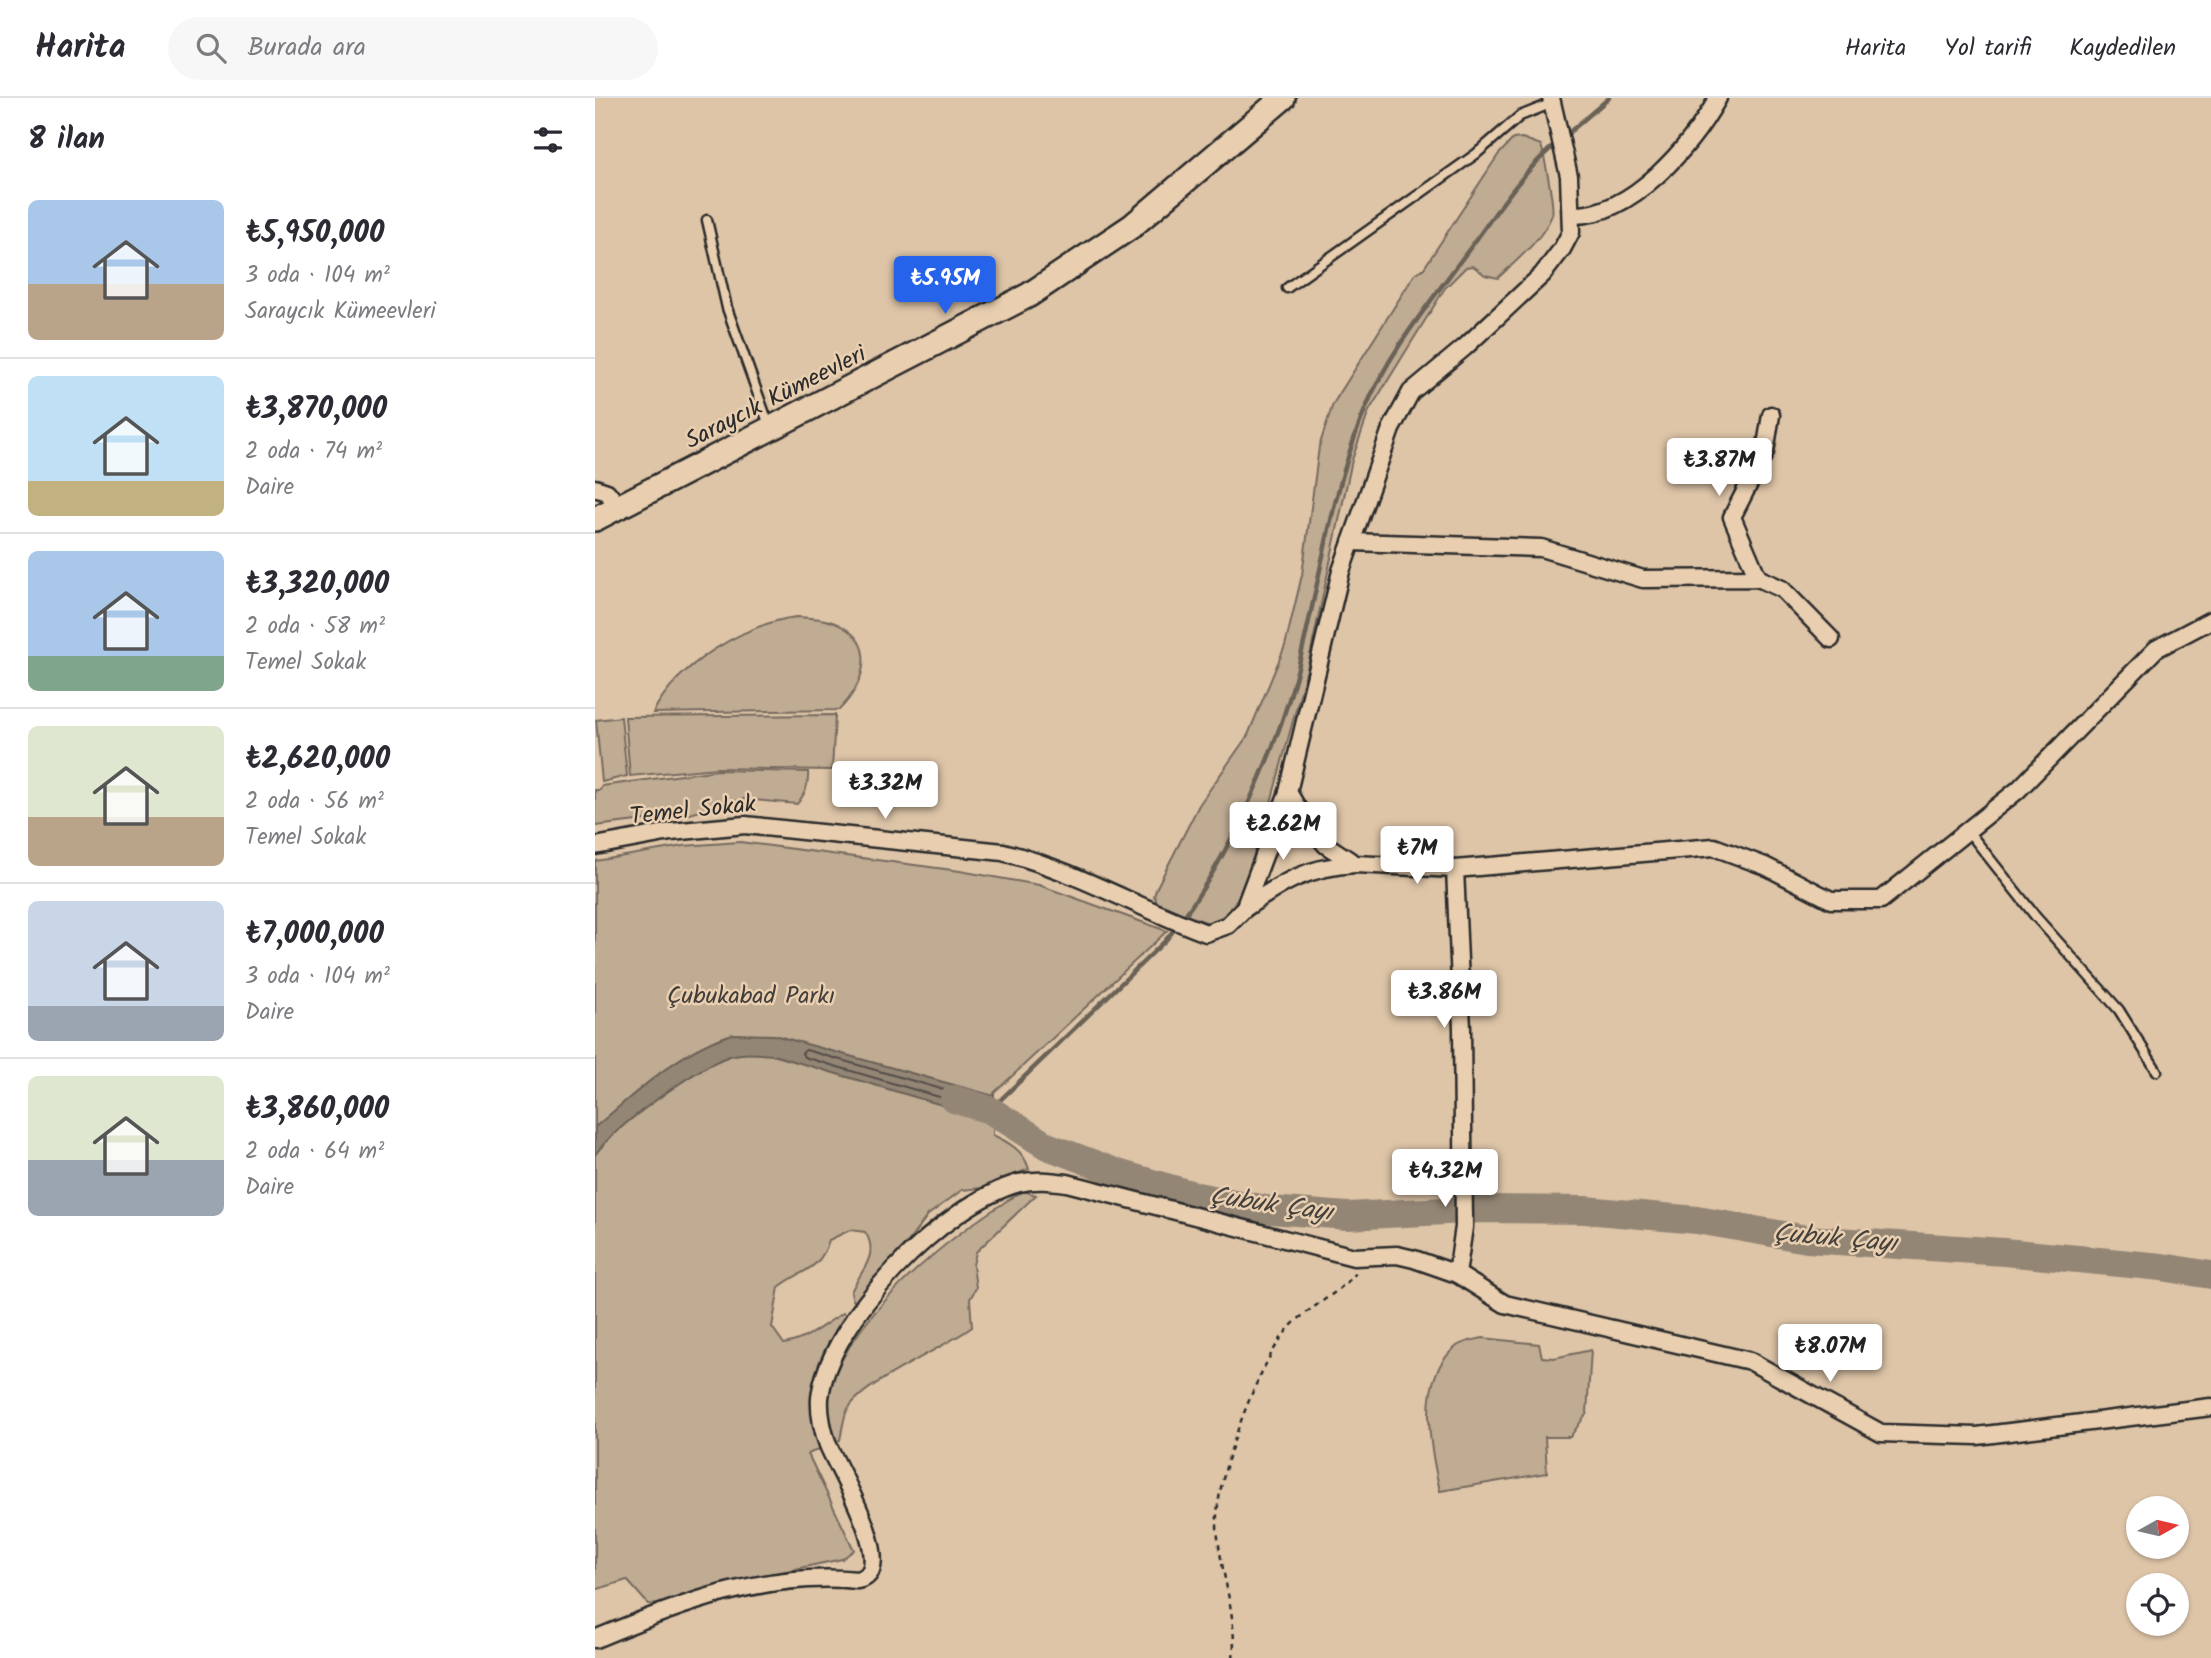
<!DOCTYPE html>
<html lang="tr">
<head>
<meta charset="utf-8">
<style>
	:root { --surface:#fff; --page:#f7f7f7; --text:#2b2b33; --muted:#7c7c81; --line:#e1e1e2; --accent:#2563eb }
	body { margin:0; font-family:Kalam,sans-serif; background:var(--page); color:var(--text); height:100vh; display:flex; flex-direction:column; font-size:26px; white-space:nowrap }
	* { box-sizing:border-box; margin:0 }
	p { font-size:23px; color:var(--muted) }
	.icon { flex:none; width:38px; height:38px; fill:none; stroke:currentColor; stroke-width:2; stroke-linecap:round; stroke-linejoin:round }
	.map { position:relative; flex:1; overflow:hidden }
	.details { display:flex; flex-direction:column; background:var(--surface); width:595px }
	.details>* { flex:none }
	.needle { width:46px; rotate:82deg }
	.controls { position:absolute; left:1531px; top:1398px; display:grid; gap:14px }
	.controls a { display:grid; place-items:center; width:63px; height:63px; border-radius:50%; background:var(--surface); box-shadow:0 2px 5px #0004; font-size:35px }
	.price { position:absolute; translate:-50% -60px; padding:0 16px; border-radius:7px; background:#fff; color:#222; font-size:23px; line-height:46px; filter:drop-shadow(0 2px 4px #0008) }
	.price::after { content:''; position:absolute; left:50%; top:42px; width:21px; height:16px; margin-left:-10px; background:inherit; clip-path:polygon(0 0,100% 0,50% 100%) }
	.price.current { background:var(--accent); color:#fff }
	ul { padding:0; list-style:none }
	li { display:flex; align-items:center; gap:21px; height:175px; padding:0 28px }
	li+li { border-top:2px solid var(--line) }
	li span { display:grid; place-items:center; flex:none; width:196px; height:140px; border-radius:10px; color:#555 }
	li>.icon { margin-inline-start:auto }
	span .icon { width:84px; height:84px; fill:#fffc; stroke-width:1 }
	li b { font-size:30px }
	h2 { display:flex; justify-content:space-between; align-items:center; height:84px; padding:0 28px; font-size:30px }
	header { display:flex; align-items:center; gap:42px; box-sizing:border-box; height:98px; padding:0 35px; background:var(--surface); border-bottom:2px solid var(--line) }
	header strong { font-size:33px }
	nav { display:flex; gap:38px; margin-inline-start:auto; font-size:24px }
	.search { width:490px; height:63px; background:var(--page); display:flex; align-items:center; gap:18px; box-sizing:border-box; padding:0 24px; border-radius:38px; color:var(--muted); font-size:26px }
	main { display:flex; flex:1; min-height:0 }
	.map>svg:first-child { display:block }
	.green { fill:#c0ab93; stroke:#766b5f; stroke-width:2 }
	.water { fill:#948675; stroke:#6a6257; stroke-width:2 }
	.lines { fill:none; stroke-linecap:round; stroke-linejoin:round }
	.shore { stroke:#554f49; stroke-width:2 }
	.stream { stroke:#6a6257; stroke-width:4.5 }
	.river { stroke:#948675; stroke-width:28 }
	.lane-casing { stroke:#2b2b2b; stroke-width:13 }
	.street-casing { stroke:#2b2b2b; stroke-width:21 }
	.secondary-casing { stroke:#2b2b2b; stroke-width:28 }
	.path { stroke:#2b2b2b; stroke-width:2.5; stroke-dasharray:5 5; stroke-linecap:butt }
	.lane { stroke:#e9cfb0; stroke-width:8 }
	.street { stroke:#e9cfb0; stroke-width:16 }
	.secondary { stroke:#e9cfb0; stroke-width:23 }
	.labels { text-anchor:middle; dominant-baseline:central; stroke-width:5; stroke-linejoin:round; paint-order:stroke }
	.street-label { font-size:24px; fill:#2b2b2b; stroke:#e9cfb0 }
	.park-label { font-size:24px; fill:#413e3b; stroke:#e9cfb0 }
	.water-label { font-size:26px; font-style:italic; fill:#45423e; stroke:#e9cfb0 }
</style>
</head>
<body>
<header>
<strong>Harita</strong>
<div class="search"><svg class="icon" aria-label="search" viewBox="0 0 24 24"><circle cx="10" cy="10" r="6"/><path d="M15 15l6 6"/></svg>Burada ara</div>
<nav><a>Harita</a><a>Yol tarifi</a><a>Kaydedilen</a></nav>
</header>
<main>
<section class="details">
<h2>8 ilan<svg class="icon" aria-label="filters" viewBox="0 0 24 24"><path d="M4 7h16M4 17h16"/><circle cx="9" cy="7" r="2"/><circle cx="15" cy="17" r="2"/></svg></h2>
<ul>
<li><span style="background:linear-gradient(#a9c7e8 60%,#b9a48a 0)"><svg class="icon" aria-label="home" viewBox="0 0 24 24"><path d="M3 11l9-7 9 7M6 9v11h12V9"/></svg></span><div><b>₺5,950,000</b><p>3 oda · 104 m²</p><p>Saraycık Kümeevleri</p></div></li>
<li><span style="background:linear-gradient(#bfe0f5 75%,#c2b280 0)"><svg class="icon" aria-label="home" viewBox="0 0 24 24"><path d="M3 11l9-7 9 7M6 9v11h12V9"/></svg></span><div><b>₺3,870,000</b><p>2 oda · 74 m²</p><p>Daire</p></div></li>
<li><span style="background:linear-gradient(#a9c7e8 75%,#7fa58c 0)"><svg class="icon" aria-label="home" viewBox="0 0 24 24"><path d="M3 11l9-7 9 7M6 9v11h12V9"/></svg></span><div><b>₺3,320,000</b><p>2 oda · 58 m²</p><p>Temel Sokak</p></div></li>
<li><span style="background:linear-gradient(#dfe7d0 65%,#b9a48a 0)"><svg class="icon" aria-label="home" viewBox="0 0 24 24"><path d="M3 11l9-7 9 7M6 9v11h12V9"/></svg></span><div><b>₺2,620,000</b><p>2 oda · 56 m²</p><p>Temel Sokak</p></div></li>
<li><span style="background:linear-gradient(#c9d6e8 75%,#9aa5b1 0)"><svg class="icon" aria-label="home" viewBox="0 0 24 24"><path d="M3 11l9-7 9 7M6 9v11h12V9"/></svg></span><div><b>₺7,000,000</b><p>3 oda · 104 m²</p><p>Daire</p></div></li>
<li><span style="background:linear-gradient(#dfe7d0 60%,#9aa5b1 0)"><svg class="icon" aria-label="home" viewBox="0 0 24 24"><path d="M3 11l9-7 9 7M6 9v11h12V9"/></svg></span><div><b>₺3,860,000</b><p>2 oda · 64 m²</p><p>Daire</p></div></li>
</ul>
</section>
<div class="map">
<svg width="1616" height="1560" viewBox="0 0 1616 1560">
	<rect width="100%" height="100%" fill="#dec5a8"/>
	<filter id="ink" filterUnits="userSpaceOnUse"><feTurbulence type="fractalNoise" baseFrequency=".0143" numOctaves="2"/><feDisplacementMap in="SourceGraphic" scale="14" xChannelSelector="R" yChannelSelector="G"/><feConvolveMatrix kernelMatrix="1 2 1 2 8 2 1 2 1" color-interpolation-filters="sRGB"/></filter>
	<g filter="url(#ink)">
		<g class="green">
			<path d="M927 40 946 47C949 57 960 109 957 117 947 142 922 162 903 180L890 177 878 168 871 169 850 190 774 313 757 362 713 567 665 745 649 789 632 817 617 826 564 808 559 798 562 789 604 707 653 637 690 548 707 477 724 349 738 306 820 176 829 170 903 57 918 41Z"/>
			<path d="M201 519C217 520 234 520 248 529 283 549 267 590 244 612L58 615C81 567 150 526 201 519Z"/>
			<polygon points="240,617 237,672 122,670 35,678 30,619"/>
			<polygon points="26,619 32,678 7,684 1,622"/>
			<path d="M123 672 213 674C214 687 210 696 202 706L149 701 91 717 0 728V692H5L7 688Z"/>
			<path d="M145 744 365 773 444 787 572 833 399 995 398 1037C415 1045 429 1053 434 1071L386 1090 367 1092 333 1117 266 1207 258 1202 256 1194C266 1172 285 1157 270 1134L255 1132 234 1142C225 1173 207 1171 184 1189L177 1229 189 1246C213 1242 227 1227 248 1215L255 1220C228 1257 221 1266 222 1313L230 1307C247 1221 356 1136 428 1093L441 1097 381 1154 378 1167 381 1190 375 1201 377 1229C350 1250 261 1287 251 1315 248 1323 247 1333 245 1342L213 1356 259 1452 247 1461 172 1477 66 1507 53 1506 32 1482 0 1492V763L88 748Z"/>
			<path d="M888 1240 944 1246 947 1259 959 1260 996 1252 992 1315 975 1339H950L952 1375 845 1393C835 1350 820 1280 862 1248 869 1243 880 1242 888 1240Z"/>
		</g>
		<path class="water" d="M138 936 179 937 399 998 394 1021 178 957C163 956 150 954 135 958 102 969 19 1029 0 1057V1029L6 1024C45 991 88 950 138 936Z"/>
		<g class="lines">
			<polygon class="shore" points="211,952 388,1003 390,1009 385,1011 209,959 207,955"/>
			<g class="stream">
				<polyline points="970,38 1014,0"/>
				<path d="M587 821C634 758 679 657 700 581 724 492 734 401 769 314 793 254 837 202 875 150 903 112 927 74 963 44"/>
				<polyline points="395,1012 570,843 582,828"/>
			</g>
			<polyline class="river" points="359,1001 395,1012 452,1048 526,1076 602,1098 676,1112 752,1118 890,1111 990,1112 1102,1122 1212,1141 1409,1154 1567,1169 1616,1177"/>
			<g class="lane-casing">
				<g id="lane">
					<polyline points="112,122 132,210 175,330"/>
					<polyline points="692,190 881,56 925,18 955,6"/>
					<polyline points="1373,733 1441,819 1524,912 1562,973"/>
				</g>
			</g>
			<g class="street-casing">
				<g id="street">
					<polyline points="956,0 974,78 976,134 967,151 947,177 870,249 816,294 796,331 746,473 693,694 709,721 731,747 760,766 860,771 1119,749 1170,768 1236,802 1286,802 1423,692 1561,551 1616,522"/>
					<path d="M978 117C1037 118 1096 48 1123 0"/>
					<polyline points="0,390 12,394 24,409"/>
					<polyline points="756,444 946,450 1048,481 1163,480 1187,491 1236,541"/>
					<polyline points="1163,480 1137,419 1170,354 1176,317"/>
					<path d="M693 694 649 811C688 784 712 769 760 766"/>
					<path d="M0 748 76 734 150 727 408 754C479 772 543 810 611 835L633 827 649 811"/>
					<polyline points="860,771 867,931 869,1129 862,1176"/>
					<path d="M0 1541C84 1506 170 1473 262 1482 307 1476 242 1370 233 1347 228 1333 224 1315 225 1300 233 1223 350 1105 424 1085 440 1081 456 1083 472 1085L759 1159 802 1157 819 1161 862 1176 910 1206 1155 1263 1286 1335 1382 1338 1616 1309"/>
				</g>
			</g>
			<g class="secondary-casing">
				<polyline id="secondary" points="0,421 434,197 537,128 688,0"/>
			</g>
			<path class="path" d="M638 1560C643 1517 624 1471 622 1427 619 1382 664 1262 695 1229 715 1208 742 1197 761 1175"/>
			<use href="#lane" class="lane"/>
			<use href="#street" class="street"/>
			<use href="#secondary" class="secondary"/>
		</g>
	</g>
	<g class="labels">
		<g class="street-label">
			<text transform="translate(181 300) rotate(-27)">Saraycık Kümeevleri</text>
			<text transform="translate(98 713) rotate(-6)">Temel Sokak</text>
		</g>
		<g class="park-label">
			<text x="156" y="898">Çubukabad Parkı</text>
		</g>
		<g class="water-label">
			<text transform="translate(676 1107) rotate(8)">Çubuk Çayı</text>
			<text transform="translate(1240 1141) rotate(5)">Çubuk Çayı</text>
		</g>
	</g>
</svg>
<div class="controls">
<a><svg class="needle" viewBox="-14 -14 28 28"><path d="M0-13l5 13h-10z" fill="#e53935"/><path d="M0 13l5-13h-10z" fill="#7c7c81"/></svg></a>
<a><svg class="icon" aria-label="locate" viewBox="0 0 24 24"><circle cx="12" cy="12" r="6"/><path d="M12 2v4M12 18v4M2 12h4M18 12h4"/></svg></a>
</div>
<b class="price current" style="left:350px;top:218px">₺5.95M</b>
<b class="price" style="left:1124px;top:400px">₺3.87M</b>
<b class="price" style="left:290px;top:723px">₺3.32M</b>
<b class="price" style="left:688px;top:764px">₺2.62M</b>
<b class="price" style="left:822px;top:788px">₺7M</b>
<b class="price" style="left:849px;top:932px">₺3.86M</b>
<b class="price" style="left:850px;top:1111px">₺4.32M</b>
<b class="price" style="left:1235px;top:1286px">₺8.07M</b>
</div>
</main>
</body>
</html>
